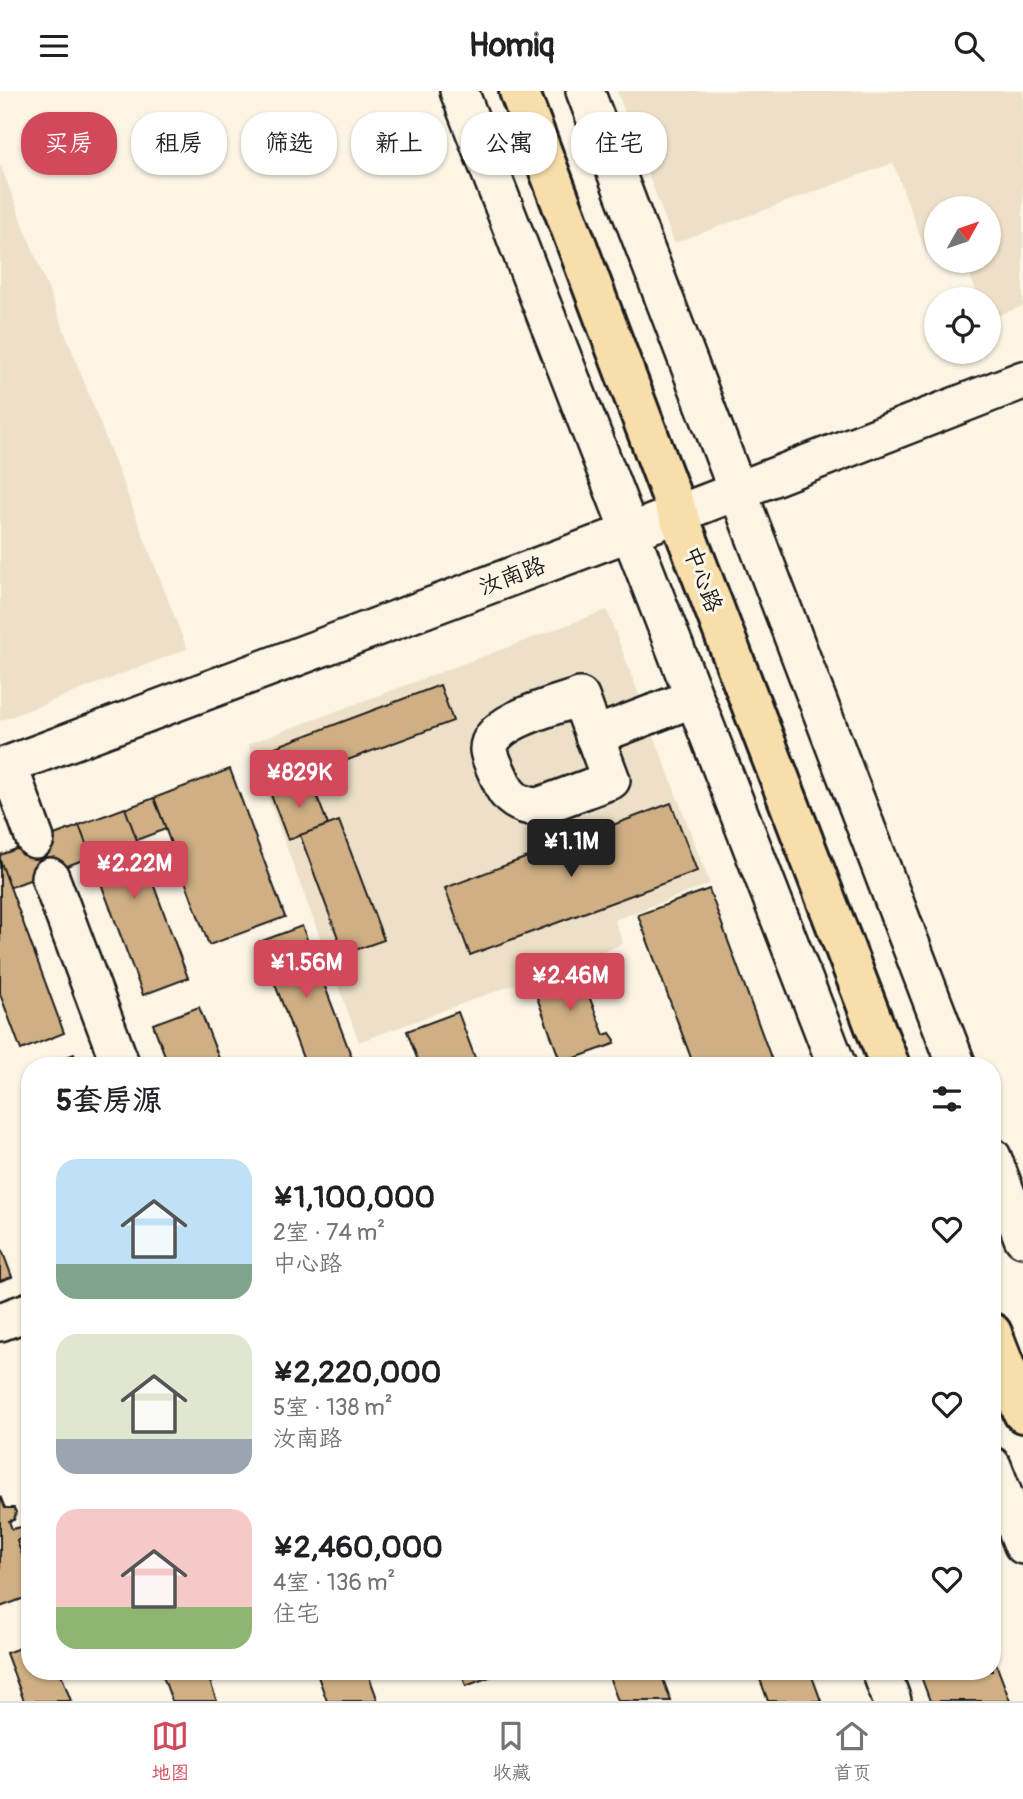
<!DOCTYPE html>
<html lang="zh">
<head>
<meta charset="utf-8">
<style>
	:root { --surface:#fff; --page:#f6f6f6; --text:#202124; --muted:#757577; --line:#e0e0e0; --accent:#d1495b }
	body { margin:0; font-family:Pangolin,"LXGW WenKai TC",sans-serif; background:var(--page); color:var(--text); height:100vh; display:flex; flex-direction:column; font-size:26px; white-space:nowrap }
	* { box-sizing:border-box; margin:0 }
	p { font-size:23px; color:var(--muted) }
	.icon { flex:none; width:38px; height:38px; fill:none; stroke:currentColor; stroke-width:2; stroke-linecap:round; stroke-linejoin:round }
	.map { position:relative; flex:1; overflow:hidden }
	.panel { position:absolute; left:21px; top:966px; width:980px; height:623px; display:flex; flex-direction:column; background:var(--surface); border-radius:28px; box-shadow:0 2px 5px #0004 }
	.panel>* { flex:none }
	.hud { position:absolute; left:21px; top:21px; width:982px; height:63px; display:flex; gap:14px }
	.needle { width:46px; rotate:50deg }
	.buttons { position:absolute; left:924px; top:105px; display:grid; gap:14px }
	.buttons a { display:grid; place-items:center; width:77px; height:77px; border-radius:50%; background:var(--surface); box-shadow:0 2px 5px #0004; font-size:35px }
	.price { position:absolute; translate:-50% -60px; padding:0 16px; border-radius:7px; background:var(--accent); color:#fff; font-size:23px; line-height:46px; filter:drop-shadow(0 2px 4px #0008) }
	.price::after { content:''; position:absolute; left:50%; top:42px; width:21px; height:16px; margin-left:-10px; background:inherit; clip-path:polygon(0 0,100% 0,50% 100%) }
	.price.selected { background:#222; color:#fff }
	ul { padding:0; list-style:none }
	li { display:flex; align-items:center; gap:21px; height:175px; padding:0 35px }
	li span { display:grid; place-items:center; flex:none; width:196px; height:140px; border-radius:21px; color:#555 }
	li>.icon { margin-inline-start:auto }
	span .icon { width:84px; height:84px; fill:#fffc; stroke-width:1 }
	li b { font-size:30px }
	h2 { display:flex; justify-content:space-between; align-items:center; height:84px; padding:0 35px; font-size:30px }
	.tag { padding:0 24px; border-radius:28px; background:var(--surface); box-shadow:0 2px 5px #0004; font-size:24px; line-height:63px }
	.tag.selected { background:var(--accent); color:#fff }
	header { display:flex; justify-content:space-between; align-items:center; height:91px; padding:0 35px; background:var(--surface); font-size:32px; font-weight:700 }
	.menu { display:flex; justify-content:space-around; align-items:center; height:98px; border-top:2px solid var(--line); background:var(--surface); font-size:19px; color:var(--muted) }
	.menu a { display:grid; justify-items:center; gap:4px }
	.menu .selected { color:var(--accent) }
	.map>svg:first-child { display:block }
	.built { fill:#eee0c8 }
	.building { fill:#cfaf83; stroke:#1c1c1c; stroke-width:2 }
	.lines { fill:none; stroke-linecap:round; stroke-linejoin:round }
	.minor-casing { stroke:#1c1c1c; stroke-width:42 }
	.major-casing { stroke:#1c1c1c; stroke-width:44 }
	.minor { stroke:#fcf5e5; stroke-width:37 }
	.major { stroke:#f8deab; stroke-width:38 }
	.labels { text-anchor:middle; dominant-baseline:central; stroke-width:6; stroke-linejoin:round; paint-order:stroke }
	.street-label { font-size:23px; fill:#1c1c1c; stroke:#fcf5e5 }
</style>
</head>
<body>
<header><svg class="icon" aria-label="menu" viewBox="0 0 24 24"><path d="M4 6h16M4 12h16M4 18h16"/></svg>Homiq<svg class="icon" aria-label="search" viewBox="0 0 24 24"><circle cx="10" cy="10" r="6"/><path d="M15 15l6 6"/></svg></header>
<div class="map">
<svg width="1023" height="1610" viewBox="0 0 1023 1610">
	<rect width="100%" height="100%" fill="#fcf5e5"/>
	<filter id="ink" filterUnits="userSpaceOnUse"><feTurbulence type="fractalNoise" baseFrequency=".0143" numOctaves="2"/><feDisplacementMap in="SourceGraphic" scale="14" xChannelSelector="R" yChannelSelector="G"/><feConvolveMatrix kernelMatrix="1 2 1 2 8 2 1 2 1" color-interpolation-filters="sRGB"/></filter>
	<g filter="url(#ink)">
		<g class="built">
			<polygon points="617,0 1023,0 1023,215 989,228 989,208 979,208 965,170 989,170 989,117 936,117 936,157 926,161 893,72 674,152"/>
			<polygon points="0,73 187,558 0,630"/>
			<polygon points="607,519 710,793 615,829 623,853 359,951 248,653"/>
		</g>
		<g class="building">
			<polygon points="440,594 453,630 280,694 267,659"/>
			<polygon points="230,678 285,826 209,854 154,707"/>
			<polygon points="311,690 328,734 288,749 271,704"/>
			<polygon points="154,707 166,738 0,800 0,764"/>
			<polygon points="671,712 697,780 470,864 445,797"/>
			<polygon points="125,717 188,887 143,904 79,734"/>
			<polygon points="339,730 384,849 344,863 300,744"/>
			<polygon points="0,769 64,942 21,959 0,903"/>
			<polygon points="709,798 774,975 694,975 638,824"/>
			<polygon points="302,835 355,975 306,975 259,851"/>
			<polygon points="582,871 586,873 589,880 581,884 604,944 610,942 615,949 614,953 561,972 531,890"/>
			<polygon points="199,916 222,975 169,975 153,933"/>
			<polygon points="458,921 478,975 420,975 407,940"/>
			<polygon points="74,963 78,975 42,975"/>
			<polygon points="0,1154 12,1186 0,1190"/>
			<polygon points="0,1405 5,1417 14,1417 16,1421 14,1429 9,1430 12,1438 21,1436 25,1439 25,1444 17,1450 30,1485 30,1505 0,1516"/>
			<polygon points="30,1553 30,1580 60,1580 71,1610 24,1610 6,1562"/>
			<polygon points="992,1562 1010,1610 930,1610 919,1580 992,1580"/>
			<polygon points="161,1580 206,1580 217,1610 172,1610"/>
			<polygon points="316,1580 367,1580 378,1610 327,1610"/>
			<polygon points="461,1580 505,1580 466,1595"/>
			<polygon points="607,1580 660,1580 671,1610 618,1610"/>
			<polygon points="757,1580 810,1580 821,1610 768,1610"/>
		</g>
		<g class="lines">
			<g class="minor-casing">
				<g id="minor">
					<polyline points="459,0 837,975"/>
					<polyline points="585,0 957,975"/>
					<path d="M580 606 611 689 538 716C520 715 507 707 501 690 497 681 490 668 489 659 488 630 558 614 580 606Z"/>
					<polyline points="594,645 694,607"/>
					<polyline points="8,674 35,748"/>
					<polyline points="0,677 678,423 1023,289"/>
					<polyline points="50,786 121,975"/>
					<polyline points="992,1066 1023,1147"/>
					<polyline points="0,1231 30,1220"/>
					<polyline points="992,1375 1023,1454"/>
					<polyline points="881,1580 892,1610"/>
				</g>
			</g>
			<g class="major-casing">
				<g id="major">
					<polyline points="519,0 678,423 890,975"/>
					<polyline points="992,1242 1023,1322"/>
				</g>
			</g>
			<use href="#minor" class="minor"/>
			<use href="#major" class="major"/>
		</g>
	</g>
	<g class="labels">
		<g class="street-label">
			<text transform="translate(512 485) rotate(-21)">汝南路</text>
			<text transform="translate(703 488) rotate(69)">中心路</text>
		</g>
	</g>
</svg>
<div class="buttons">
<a><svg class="needle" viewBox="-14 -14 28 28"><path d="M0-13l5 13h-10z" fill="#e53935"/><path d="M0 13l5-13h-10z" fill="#757577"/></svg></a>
<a><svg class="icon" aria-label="locate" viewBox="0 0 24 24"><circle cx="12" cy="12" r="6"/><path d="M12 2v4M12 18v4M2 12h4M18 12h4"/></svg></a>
</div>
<b class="price" style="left:299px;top:719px">¥829K</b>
<b class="price selected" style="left:571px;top:788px">¥1.1M</b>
<b class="price" style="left:134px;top:810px">¥2.22M</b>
<b class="price" style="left:306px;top:909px">¥1.56M</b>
<b class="price" style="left:570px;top:922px">¥2.46M</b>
<div class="hud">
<a class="tag selected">买房</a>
<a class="tag">租房</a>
<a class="tag">筛选</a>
<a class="tag">新上</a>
<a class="tag">公寓</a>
<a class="tag">住宅</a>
</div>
<section class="panel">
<h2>5套房源<svg class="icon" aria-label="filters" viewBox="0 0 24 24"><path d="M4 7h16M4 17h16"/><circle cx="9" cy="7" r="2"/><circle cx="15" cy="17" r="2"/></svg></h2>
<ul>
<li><span style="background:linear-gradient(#bfe0f5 75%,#7fa58c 0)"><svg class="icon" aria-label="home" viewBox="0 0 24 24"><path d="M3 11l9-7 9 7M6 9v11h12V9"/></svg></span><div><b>¥1,100,000</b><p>2室 · 74 m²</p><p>中心路</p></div><svg class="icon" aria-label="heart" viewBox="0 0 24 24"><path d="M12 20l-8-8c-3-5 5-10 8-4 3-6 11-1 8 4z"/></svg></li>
<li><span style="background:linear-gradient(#dfe7d0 75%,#9aa5b1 0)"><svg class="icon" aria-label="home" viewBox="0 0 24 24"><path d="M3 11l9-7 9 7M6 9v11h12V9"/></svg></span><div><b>¥2,220,000</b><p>5室 · 138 m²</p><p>汝南路</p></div><svg class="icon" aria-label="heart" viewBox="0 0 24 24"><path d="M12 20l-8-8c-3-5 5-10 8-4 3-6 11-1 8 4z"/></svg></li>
<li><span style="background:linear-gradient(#f6c9c9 70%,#8fb573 0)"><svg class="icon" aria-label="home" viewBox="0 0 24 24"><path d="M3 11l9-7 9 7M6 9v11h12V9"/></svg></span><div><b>¥2,460,000</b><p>4室 · 136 m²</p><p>住宅</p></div><svg class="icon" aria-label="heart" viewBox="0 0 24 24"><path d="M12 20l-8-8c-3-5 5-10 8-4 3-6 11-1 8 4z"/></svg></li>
</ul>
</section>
</div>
<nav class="menu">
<a class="selected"><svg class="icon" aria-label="map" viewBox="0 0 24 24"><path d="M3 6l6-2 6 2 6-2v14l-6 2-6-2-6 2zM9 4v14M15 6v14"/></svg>地图</a>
<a><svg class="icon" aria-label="saved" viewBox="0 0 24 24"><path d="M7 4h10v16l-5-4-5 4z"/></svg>收藏</a>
<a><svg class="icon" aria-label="home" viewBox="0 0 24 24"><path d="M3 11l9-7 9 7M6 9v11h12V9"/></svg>首页</a>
</nav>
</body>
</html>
